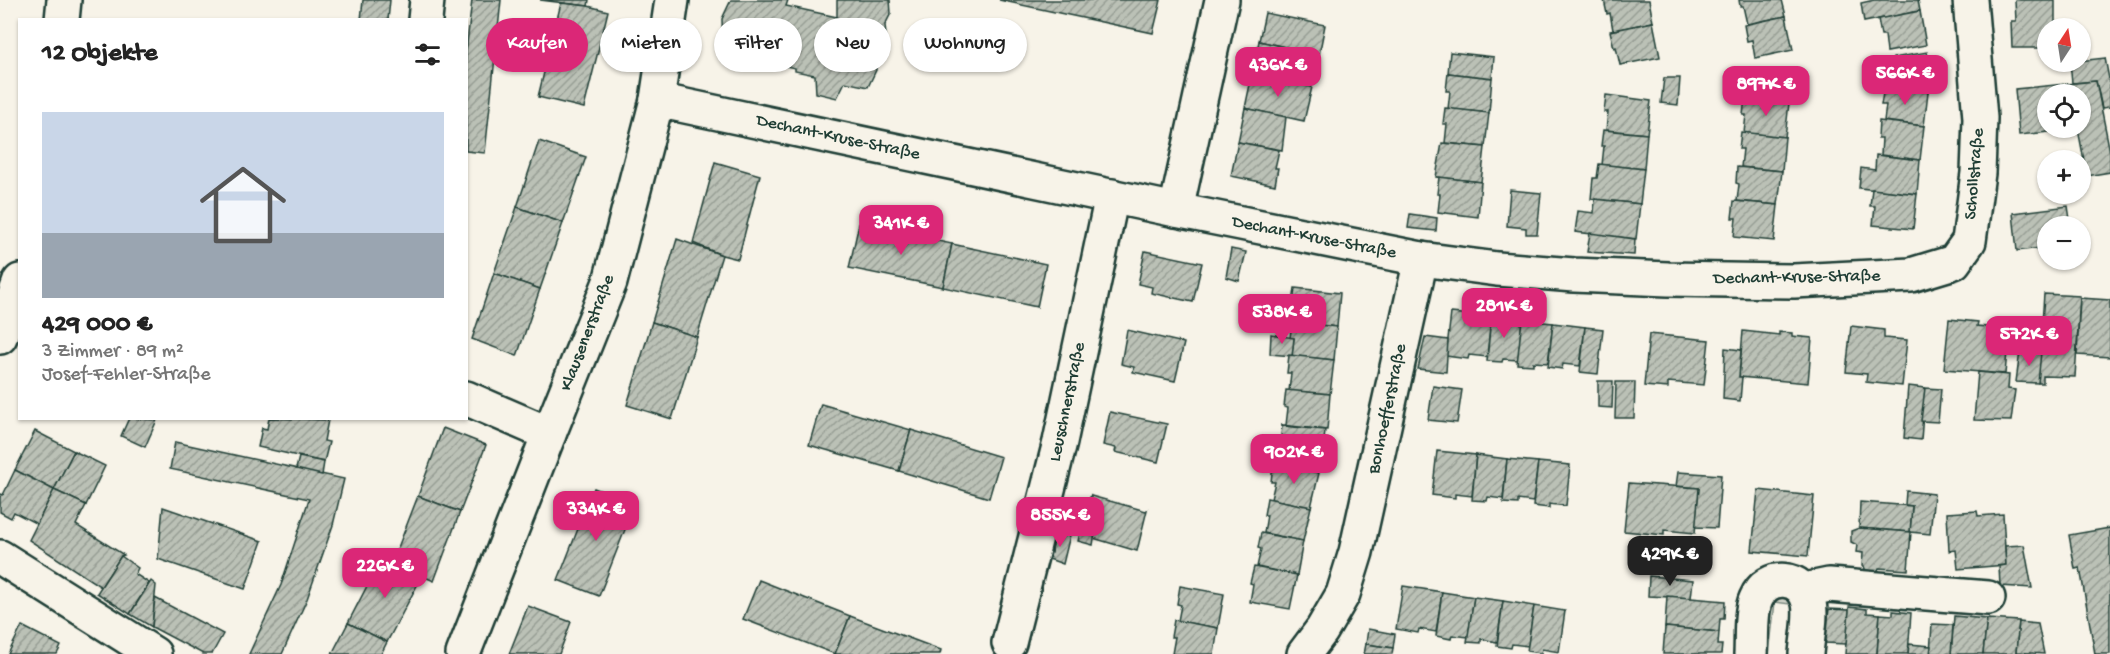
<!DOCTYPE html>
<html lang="de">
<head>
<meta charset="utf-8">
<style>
	:root { --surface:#fff; --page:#f2f2f2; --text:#222; --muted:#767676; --accent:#db2777 }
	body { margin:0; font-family:"Gochi Hand",sans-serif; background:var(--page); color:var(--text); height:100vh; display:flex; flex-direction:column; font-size:22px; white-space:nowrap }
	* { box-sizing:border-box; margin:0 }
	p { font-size:20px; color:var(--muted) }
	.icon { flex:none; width:33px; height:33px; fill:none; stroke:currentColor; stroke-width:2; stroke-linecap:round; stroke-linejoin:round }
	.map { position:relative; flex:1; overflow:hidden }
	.side { position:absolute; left:18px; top:18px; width:450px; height:402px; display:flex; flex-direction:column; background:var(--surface); border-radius:0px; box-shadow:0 2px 4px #0004 }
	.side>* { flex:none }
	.guide { position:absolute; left:486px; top:18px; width:570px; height:54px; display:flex; gap:12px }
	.needle { width:39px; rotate:12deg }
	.tools { position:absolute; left:2037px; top:18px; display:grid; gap:12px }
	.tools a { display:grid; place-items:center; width:54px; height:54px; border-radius:50%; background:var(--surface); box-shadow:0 2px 4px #0004; font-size:30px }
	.price { position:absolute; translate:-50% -51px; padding:0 14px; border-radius:12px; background:var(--accent); color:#fff; font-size:20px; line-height:39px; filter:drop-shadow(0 2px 3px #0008) }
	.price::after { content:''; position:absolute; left:50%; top:36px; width:18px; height:14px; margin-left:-9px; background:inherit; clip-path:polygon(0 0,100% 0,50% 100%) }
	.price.selected { background:#222; color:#fff }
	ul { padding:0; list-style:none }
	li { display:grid; align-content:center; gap:12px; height:318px; padding:0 24px }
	li span { display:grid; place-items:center; height:186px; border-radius:0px; color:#555 }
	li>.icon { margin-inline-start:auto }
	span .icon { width:108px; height:108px; fill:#fffc; stroke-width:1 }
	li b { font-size:26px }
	h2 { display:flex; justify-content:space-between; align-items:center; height:72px; padding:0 24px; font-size:26px }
	.pill { padding:0 21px; border-radius:27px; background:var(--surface); box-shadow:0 2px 4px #0004; font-size:21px; line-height:54px }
	.pill.selected { background:var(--accent); color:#fff }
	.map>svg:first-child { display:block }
	.grass { fill:url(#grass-tufts); stroke:#79897f; stroke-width:1.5 }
	.building { fill:url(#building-hatch); stroke:#1f3d34; stroke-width:1.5; fill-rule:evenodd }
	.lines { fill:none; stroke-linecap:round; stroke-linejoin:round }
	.minor-casing { stroke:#1f3d34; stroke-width:38 }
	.minor { stroke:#f7f3e8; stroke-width:33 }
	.labels { text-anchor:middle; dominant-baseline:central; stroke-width:5; stroke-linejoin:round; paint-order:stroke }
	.street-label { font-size:18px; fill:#1f3d34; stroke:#f7f3e8 }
</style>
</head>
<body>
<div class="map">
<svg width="2110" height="654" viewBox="0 0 2110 654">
	<defs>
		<pattern id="grass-tufts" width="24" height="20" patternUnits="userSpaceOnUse" patternTransform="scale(1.5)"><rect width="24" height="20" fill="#d3d5ca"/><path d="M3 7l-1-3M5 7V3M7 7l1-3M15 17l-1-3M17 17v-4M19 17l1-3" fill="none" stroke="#b5b8ae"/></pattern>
		<pattern id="building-hatch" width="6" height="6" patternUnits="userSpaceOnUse" patternTransform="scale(1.5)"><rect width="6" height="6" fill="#bbc1b6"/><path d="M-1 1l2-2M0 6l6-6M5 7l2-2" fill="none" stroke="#979e95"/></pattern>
	</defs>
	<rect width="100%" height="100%" fill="#f7f3e8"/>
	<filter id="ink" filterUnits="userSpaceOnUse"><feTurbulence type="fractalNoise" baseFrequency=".0167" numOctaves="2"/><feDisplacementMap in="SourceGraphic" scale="12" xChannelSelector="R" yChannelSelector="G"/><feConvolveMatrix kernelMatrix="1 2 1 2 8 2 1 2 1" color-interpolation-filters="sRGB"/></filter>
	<g filter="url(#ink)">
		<polygon class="grass" points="1778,591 1798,605 1775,602 1769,654 1760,654 1765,601"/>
		<g class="building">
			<polygon points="363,0 390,0 388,20 361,20"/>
			<polygon points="472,0 501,0 485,153 466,151 466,52"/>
			<polygon points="540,0 589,0 588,6"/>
			<polygon points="731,0 788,0 786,6 837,17 837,0 890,0 891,13 885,25 886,36 880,48 875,47 876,70 868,87 845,82 837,98 816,93 815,75 795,71 795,68 723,52 722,19"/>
			<polygon points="999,0 1161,0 1153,33"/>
			<polygon points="1604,0 1649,0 1653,22 1613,30 1610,13 1607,14"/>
			<polygon points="1739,0 1782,0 1786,16 1747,24 1743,6 1740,6"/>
			<polygon points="1918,0 1920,11 1864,22 1861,3 1874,0"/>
			<polygon points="2015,0 2055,0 2055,28 2048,28 2048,48 2012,48 2011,21 2016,21"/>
			<polygon points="561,3 588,6 608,11 584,108 538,97"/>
			<polygon points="1920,11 1926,45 1887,52 1885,35 1881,35 1878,19"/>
			<polygon points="1265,13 1325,25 1319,55 1259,41"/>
			<polygon points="1786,16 1793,50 1755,58 1752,40 1747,41 1744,25"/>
			<polygon points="1653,22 1660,57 1620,65 1616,47 1614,48 1610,31"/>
			<polygon points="1259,41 1299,50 1295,68 1299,69 1296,84 1252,75"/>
			<polygon points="1450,52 1494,57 1492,78 1448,73"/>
			<polygon points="1927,52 1931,73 1896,74 1893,58"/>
			<polygon points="2105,58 2110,84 2110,107 2102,108 2096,81 2072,83 2070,62"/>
			<polygon points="1448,73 1492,78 1489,113 1448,109 1450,91 1446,91"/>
			<polygon points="1925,73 1928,92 1895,89 1896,74"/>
			<polygon points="1252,75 1312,87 1304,121 1245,108"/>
			<polygon points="1664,78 1680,78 1678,105 1661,103"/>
			<path d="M2096 81 2110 152V172L2087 176 2078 129 2019 135 2015 89ZM2048 94H2080V128H2048Z"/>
			<polygon points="1884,87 1928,92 1924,126 1884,121 1886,105 1881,105"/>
			<polygon points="1606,95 1651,101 1647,134 1606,130 1608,112 1604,112"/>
			<polygon points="1745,98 1789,103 1785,137 1744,133 1746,115 1743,115"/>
			<polygon points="1245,108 1286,117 1282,150 1238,142"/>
			<polygon points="1445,108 1489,113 1485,147 1445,143 1447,124 1443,124"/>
			<polygon points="1879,121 1924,126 1920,160 1881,155 1882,138 1878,138"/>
			<polygon points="1603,130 1647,134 1644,169 1602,165 1604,146 1601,146"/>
			<polygon points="1741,132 1785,137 1782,171 1741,167 1743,149 1739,149"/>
			<polygon points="539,141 586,157 563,223 517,207"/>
			<polygon points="1238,142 1279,150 1275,168 1278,168 1275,185 1231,176"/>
			<polygon points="1442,143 1485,147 1481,182 1436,177"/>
			<polygon points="1876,155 1920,160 1917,194 1859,188 1861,168 1875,170"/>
			<polygon points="715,162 760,175 738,259 722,255 693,243"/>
			<polygon points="1599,164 1644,169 1640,204 1591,199 1593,178 1597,178"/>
			<polygon points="1737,167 1782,171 1778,205 1737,201 1739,184 1736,183"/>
			<polygon points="1439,177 1481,182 1478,217 1438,212 1440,194 1437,194"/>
			<polygon points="1872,189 1917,194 1913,229 1873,225 1875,206 1870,206"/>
			<polygon points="1510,190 1541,193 1537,234 1526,234 1526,228 1507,226"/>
			<polygon points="1595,199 1640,204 1636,239 1575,232 1578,211 1594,213"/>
			<polygon points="1734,201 1778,205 1774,241 1734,237 1736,218 1732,218"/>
			<polygon points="2068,206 2071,226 2048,226 2048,247 2017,251 2013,213"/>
			<polygon points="517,207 563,223 540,289 494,273"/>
			<polygon points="1410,214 1437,218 1436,231 1408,228"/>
			<polygon points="859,224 952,244 943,287 849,268"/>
			<polygon points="1590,233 1635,239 1634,255 1587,252"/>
			<polygon points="677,239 722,255 697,337 652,322"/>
			<polygon points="952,244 1046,264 1037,307 943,287"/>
			<polygon points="1231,249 1246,252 1239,281 1226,277"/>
			<polygon points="1145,251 1202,263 1193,302 1151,293 1152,287 1138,284"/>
			<polygon points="494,273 540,289 517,356 472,339"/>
			<polygon points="1295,288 1340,293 1337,327 1295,323 1297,305 1293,304"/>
			<polygon points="2044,294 2080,296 2075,377 2043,376 2043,383 2038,383"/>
			<polygon points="2080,298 2110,300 2110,357 2077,355"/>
			<polygon points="1451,313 1491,317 1487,357 1469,355 1468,359 1446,356"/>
			<polygon points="1491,317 1522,320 1518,360 1503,359 1502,362 1487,361"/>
			<polygon points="1949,319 1978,322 1977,326 2009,329 2005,374 1944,369"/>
			<polygon points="1522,320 1553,323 1548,363 1533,362 1533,365 1517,364"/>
			<polygon points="652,322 697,337 672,419 627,405"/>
			<polygon points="1292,322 1337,327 1334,360 1292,356 1294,338 1290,338"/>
			<polygon points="1553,323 1585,327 1580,366 1563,364 1562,369 1548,367"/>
			<polygon points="1851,326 1884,330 1884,338 1907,340 1902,386 1866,382 1867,374 1846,372"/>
			<polygon points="1585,327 1603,329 1598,374 1580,372"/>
			<polygon points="1127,330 1184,343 1175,381 1133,372 1134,367 1121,364"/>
			<polygon points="1743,331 1779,335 1779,332 1792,333 1792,336 1812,338 1808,383 1739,377"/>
			<polygon points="1271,334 1294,338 1292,356 1270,354"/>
			<polygon points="1649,334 1709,340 1704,385 1668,382 1668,388 1644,386"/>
			<polygon points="1425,337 1448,340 1446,372 1418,369"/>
			<polygon points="1725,348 1741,350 1739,377 1742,377 1740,401 1723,399"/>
			<polygon points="2020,351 2041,352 2038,383 2016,382"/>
			<polygon points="1289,355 1334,360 1330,394 1289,391 1291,373 1287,373"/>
			<polygon points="1978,372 2009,375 2008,389 2015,390 2011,421 1974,420"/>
			<polygon points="1598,381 1613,381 1612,408 1598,407"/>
			<polygon points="1616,382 1635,382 1634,418 1615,418"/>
			<polygon points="1433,386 1462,390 1457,423 1428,420"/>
			<polygon points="1908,386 1925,388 1921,440 1904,438"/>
			<polygon points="1925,388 1941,389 1938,422 1921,421"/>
			<polygon points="1286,390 1330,394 1327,430 1281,425 1286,425 1288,408 1284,407"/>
			<polygon points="821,404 911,430 899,471 809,445"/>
			<polygon points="1110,412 1167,424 1158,462 1115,452 1116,448 1103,445"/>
			<polygon points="129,418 157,420 145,447 121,436"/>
			<polygon points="269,418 328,420 324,441 329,442 324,462 258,447 262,428 267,429"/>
			<polygon points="1282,426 1325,430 1323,452 1280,445"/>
			<polygon points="443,428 486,445 460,512 418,496"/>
			<polygon points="911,430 1001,457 989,498 899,471"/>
			<polygon points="35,431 74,451 54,490 15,470"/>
			<polygon points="175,442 344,479 333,525 307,599 282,654 249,654 281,585 309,499 170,469"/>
			<polygon points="1257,442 1276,445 1273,458 1255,455"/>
			<polygon points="1280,445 1323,452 1318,472 1277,465"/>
			<polygon points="74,451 105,466 86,505 54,490"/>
			<polygon points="1437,451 1476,455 1472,496 1455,494 1455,498 1432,495"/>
			<polygon points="1476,455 1507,459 1503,499 1488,497 1487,501 1472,500"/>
			<polygon points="299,457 324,462 322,475 296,469"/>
			<polygon points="1507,459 1538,462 1533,502 1518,500 1518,504 1503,503"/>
			<polygon points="1538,462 1570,465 1566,506 1549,504 1549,508 1533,506"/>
			<polygon points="1273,464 1319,473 1311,507 1271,499 1275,482 1271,482"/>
			<polygon points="15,470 54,490 37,524 14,512 11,518 0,512 0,497 1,494 3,495"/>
			<polygon points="1678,472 1721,475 1717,528 1695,527 1699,488 1676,486"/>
			<polygon points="1629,483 1699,488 1695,533 1664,530 1664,535 1624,531"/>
			<polygon points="594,488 635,504 599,596 558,580"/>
			<polygon points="54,490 86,505 76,525 124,555 121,556 101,587 29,540"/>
			<polygon points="1758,490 1814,496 1808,556 1752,551"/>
			<polygon points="1906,491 1934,494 1930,534 1910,532 1912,506 1905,505"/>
			<polygon points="1091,494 1091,496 1146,511 1147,510 1137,551 1093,538 1095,532 1081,529"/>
			<polygon points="418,496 460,512 434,581 392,563"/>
			<polygon points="1267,498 1311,507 1303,541 1264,533 1267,515 1264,515"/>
			<polygon points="1860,502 1912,506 1910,532 1859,528"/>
			<polygon points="163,507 262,541 245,589 158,559"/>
			<polygon points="1977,511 1978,516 2003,514 2006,565 1958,569 1956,550 1949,551 1947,513"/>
			<polygon points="1859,528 1911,532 1908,570 1879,568 1877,572 1866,572 1864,566 1862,566 1863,553 1856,552 1857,545 1851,542 1851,531"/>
			<polygon points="2110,528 2110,654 2095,654 2080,568 2075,569 2069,535"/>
			<polygon points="1081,529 1095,532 1093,545 1078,541"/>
			<polygon points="1057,532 1070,535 1063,564 1049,559"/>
			<polygon points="1261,533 1303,541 1297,575 1257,567 1261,549 1258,548"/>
			<polygon points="2024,545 2032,588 2000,586 1999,566 2006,565 2005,546"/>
			<polygon points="121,556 138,568 135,574 149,583 130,614 97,593"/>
			<polygon points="382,557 422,576 387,642 348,623"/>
			<polygon points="1254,567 1297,575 1290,609 1250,602 1253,584 1250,583"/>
			<polygon points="1649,576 1693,580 1691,598 1648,596"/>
			<polygon points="759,580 850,616 835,654 743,619"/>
			<polygon points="151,581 156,585 152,627 130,614"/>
			<polygon points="1180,586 1224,594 1218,628 1178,621 1181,605 1177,604"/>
			<polygon points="1403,586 1442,592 1436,632 1419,629 1418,633 1396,629"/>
			<polygon points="1442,592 1474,597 1468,637 1452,635 1451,639 1436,636"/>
			<polygon points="1667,596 1725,601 1724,619 1720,619 1719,632 1665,627"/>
			<polygon points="1474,597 1503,601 1497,642 1481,639 1481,643 1467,642"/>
			<polygon points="155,598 223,634 212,654 203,654 152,627"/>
			<polygon points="1503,601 1534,606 1528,646 1512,644 1511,648 1497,646"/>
			<polygon points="528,606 571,622 559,654 509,654"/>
			<polygon points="1534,606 1565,611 1559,652 1542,649 1541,653 1527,651"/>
			<polygon points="1849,607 1867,609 1867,613 1880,614 1877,654 1845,654"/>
			<polygon points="1829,609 1849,610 1846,644 1825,643"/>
			<polygon points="1893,611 1911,613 1908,654 1877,654 1880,614 1893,615"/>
			<polygon points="850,616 941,650 940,654 835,654"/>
			<polygon points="1954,616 1987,619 1983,654 1951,654"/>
			<polygon points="1987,619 2019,621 2016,654 1983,654"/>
			<polygon points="1174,620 1218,628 1214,654 1172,654 1175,637 1171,637"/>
			<polygon points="2019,622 2038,624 2044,654 2016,652"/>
			<polygon points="348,623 387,642 381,654 332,654"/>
			<polygon points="1932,624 1953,625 1951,654 1930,653"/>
			<polygon points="22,626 61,646 57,654 8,654"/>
			<polygon points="1665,627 1719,632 1718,645 1722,645 1721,654 1663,654"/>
			<polygon points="1368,629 1395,634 1393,648 1366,644"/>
			<polygon points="1366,644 1393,648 1392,654 1364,654"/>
			<polygon points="1909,644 1931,646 1930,654 1908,654"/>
		</g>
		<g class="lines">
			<g class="minor-casing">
				<g id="minor">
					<polyline points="62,20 64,0"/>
					<polyline points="425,20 427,0"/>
					<polyline points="657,100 1176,210 1421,259 1497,269 1574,275 1668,279 1794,281 1911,275 1954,262 1969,241 1978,173 1980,118 1970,0"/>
					<polyline points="1176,210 1222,0"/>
					<polyline points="0,337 20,281"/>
					<polyline points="466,398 549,434"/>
					<polyline points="0,557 154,654"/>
					<polyline points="1805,590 1829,585 1988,598"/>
					<polyline points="1009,643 1060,442 1112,196"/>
					<polyline points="463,654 549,434 610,282 657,100 672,0"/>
					<polyline points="1304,654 1322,630 1343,594 1356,552 1421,259"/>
					<path d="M1751 654C1752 639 1750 612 1756 599 1767 572 1803 575 1809 603 1812 616 1807 640 1806 654"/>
				</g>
			</g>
			<use href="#minor" class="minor"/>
		</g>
	</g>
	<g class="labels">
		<g class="street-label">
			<text transform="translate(838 138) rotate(12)">Dechant-Kruse-Straße</text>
			<text transform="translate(1975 174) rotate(-85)">Schollstraße</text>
			<text transform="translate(1314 238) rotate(11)">Dechant-Kruse-Straße</text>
			<text transform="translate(1797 278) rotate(-1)">Dechant-Kruse-Straße</text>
			<text transform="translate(588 333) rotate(-69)">Klausenerstraße</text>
			<text transform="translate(1068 402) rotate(-78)">Leuschnerstraße</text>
			<text transform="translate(1388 409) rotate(-78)">Bonhoefferstraße</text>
		</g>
	</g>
</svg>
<div class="tools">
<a><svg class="needle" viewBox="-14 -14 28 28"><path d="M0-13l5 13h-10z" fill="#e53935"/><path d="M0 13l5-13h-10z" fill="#767676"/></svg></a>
<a><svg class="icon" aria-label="locate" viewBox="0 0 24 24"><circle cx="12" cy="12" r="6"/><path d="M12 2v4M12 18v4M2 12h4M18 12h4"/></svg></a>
<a>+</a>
<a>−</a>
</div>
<b class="price" style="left:1278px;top:98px">436K €</b>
<b class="price" style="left:1905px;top:106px">566K €</b>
<b class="price" style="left:1766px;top:117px">897K €</b>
<b class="price" style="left:901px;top:256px">341K €</b>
<b class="price" style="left:1504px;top:339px">281K €</b>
<b class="price" style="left:1282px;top:345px">538K €</b>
<b class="price" style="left:2029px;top:367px">572K €</b>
<b class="price" style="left:1294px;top:485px">902K €</b>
<b class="price" style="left:596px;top:542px">334K €</b>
<b class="price" style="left:1060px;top:548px">855K €</b>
<b class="price selected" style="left:1670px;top:587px">429K €</b>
<b class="price" style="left:385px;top:599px">226K €</b>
<div class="guide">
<a class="pill selected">Kaufen</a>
<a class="pill">Mieten</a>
<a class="pill">Filter</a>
<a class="pill">Neu</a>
<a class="pill">Wohnung</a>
</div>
<section class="side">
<h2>12 Objekte<svg class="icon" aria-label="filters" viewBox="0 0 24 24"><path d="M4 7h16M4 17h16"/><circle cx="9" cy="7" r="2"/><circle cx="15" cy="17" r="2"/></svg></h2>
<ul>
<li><span style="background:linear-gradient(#c9d6e8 65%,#9aa5b1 0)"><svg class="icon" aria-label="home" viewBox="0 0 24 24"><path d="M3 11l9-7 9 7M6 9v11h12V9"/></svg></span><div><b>429 000 €</b><p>3 Zimmer · 89 m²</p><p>Josef-Fehler-Straße</p></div></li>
</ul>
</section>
</div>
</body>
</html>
